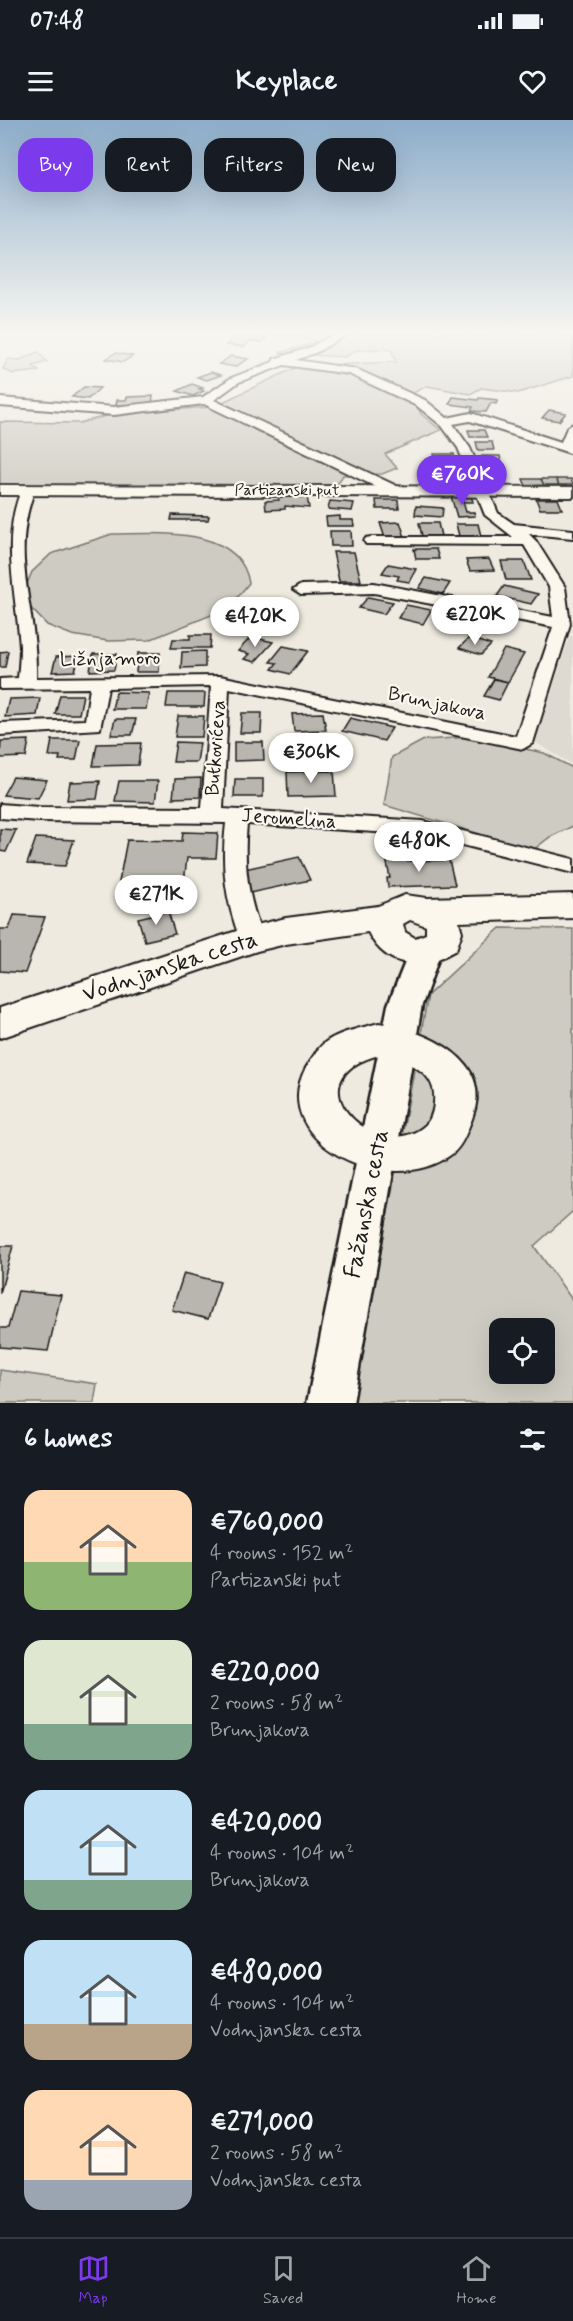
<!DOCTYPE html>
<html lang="en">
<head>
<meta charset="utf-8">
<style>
	:root { --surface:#171b24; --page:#242831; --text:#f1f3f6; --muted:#9ea1a6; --line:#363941; --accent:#7c3aed }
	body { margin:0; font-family:Mynerve,sans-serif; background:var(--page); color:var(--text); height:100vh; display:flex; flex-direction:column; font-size:22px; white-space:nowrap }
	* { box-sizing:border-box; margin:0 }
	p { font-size:20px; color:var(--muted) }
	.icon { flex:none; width:33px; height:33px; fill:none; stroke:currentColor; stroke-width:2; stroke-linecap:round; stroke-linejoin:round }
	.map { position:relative; height:1283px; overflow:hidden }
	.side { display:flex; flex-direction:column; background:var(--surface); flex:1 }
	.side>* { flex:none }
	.guide { position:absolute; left:18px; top:18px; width:537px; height:54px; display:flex; gap:12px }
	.fabs { position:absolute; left:489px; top:1198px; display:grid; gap:12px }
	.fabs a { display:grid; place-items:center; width:66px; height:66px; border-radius:12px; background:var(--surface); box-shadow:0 6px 24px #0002; font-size:30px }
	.price { position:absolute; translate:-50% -51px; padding:0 14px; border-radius:21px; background:#fff; color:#222; font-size:20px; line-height:39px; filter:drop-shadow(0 2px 3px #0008) }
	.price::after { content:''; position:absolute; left:50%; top:36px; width:18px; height:14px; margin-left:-9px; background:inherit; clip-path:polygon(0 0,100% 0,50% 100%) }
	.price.current { background:var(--accent); color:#fff }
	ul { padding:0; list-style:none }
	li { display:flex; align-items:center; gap:18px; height:150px; padding:0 24px }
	li span { display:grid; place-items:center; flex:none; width:168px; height:120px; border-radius:18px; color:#555 }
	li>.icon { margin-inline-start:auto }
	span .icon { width:72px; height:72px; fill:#fffc; stroke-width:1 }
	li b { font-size:26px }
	h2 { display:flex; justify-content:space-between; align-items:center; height:72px; padding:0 24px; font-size:26px }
	.pill { padding:0 21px; border-radius:18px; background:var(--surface); box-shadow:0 6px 24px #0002; font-size:21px; line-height:54px }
	.pill.current { background:var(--accent); color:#fff }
	.status { display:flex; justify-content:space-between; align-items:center; height:42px; padding:0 30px; background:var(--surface); direction:ltr }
	.status svg { height:16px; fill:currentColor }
	header { display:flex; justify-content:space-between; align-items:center; height:78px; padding:0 24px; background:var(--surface); font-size:27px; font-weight:700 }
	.tabs { display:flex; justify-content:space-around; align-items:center; height:84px; border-top:2px solid var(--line); background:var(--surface); font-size:16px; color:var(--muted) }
	.tabs a { display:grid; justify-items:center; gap:3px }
	.tabs .current { color:var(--accent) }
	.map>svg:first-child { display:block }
	.built { fill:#dedad1 }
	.green { fill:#ceccc2; stroke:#75746f; stroke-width:1.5; fill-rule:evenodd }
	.building { fill:#b9b6af; stroke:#1c1c1c; stroke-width:1.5 }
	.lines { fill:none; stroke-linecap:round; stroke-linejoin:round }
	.minor-casing { stroke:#1c1c1c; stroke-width:4 }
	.tertiary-casing { stroke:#1c1c1c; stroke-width:4 }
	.secondary-casing { stroke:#1c1c1c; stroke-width:5 }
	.primary-casing { stroke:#1c1c1c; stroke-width:4 }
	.minor { fill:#fbf7ec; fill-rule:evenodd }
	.tertiary { fill:#fbf7ec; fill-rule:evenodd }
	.secondary { fill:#fbf7ec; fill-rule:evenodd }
	.primary { fill:#fbf7ec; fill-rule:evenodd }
	.labels { text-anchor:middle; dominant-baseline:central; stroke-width:4.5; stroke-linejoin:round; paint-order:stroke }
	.far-street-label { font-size:16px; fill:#1c1c1c; stroke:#fbf7ec }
	.street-label { font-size:20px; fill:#1c1c1c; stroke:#fbf7ec }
	.near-street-label { font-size:24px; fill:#1c1c1c; stroke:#fbf7ec }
</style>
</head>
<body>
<div class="status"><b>07:48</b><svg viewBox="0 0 49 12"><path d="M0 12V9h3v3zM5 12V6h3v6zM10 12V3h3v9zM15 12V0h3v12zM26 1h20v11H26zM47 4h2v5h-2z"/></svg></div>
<header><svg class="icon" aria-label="menu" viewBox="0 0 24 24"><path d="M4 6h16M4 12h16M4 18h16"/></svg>Keyplace<svg class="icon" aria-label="heart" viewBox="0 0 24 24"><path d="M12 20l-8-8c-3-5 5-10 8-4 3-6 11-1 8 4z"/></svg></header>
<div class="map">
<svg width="573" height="1283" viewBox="0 0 573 1283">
	<rect width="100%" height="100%" fill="#eeeadf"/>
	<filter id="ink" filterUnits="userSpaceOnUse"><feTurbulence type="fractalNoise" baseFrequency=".0167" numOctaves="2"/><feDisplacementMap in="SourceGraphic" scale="12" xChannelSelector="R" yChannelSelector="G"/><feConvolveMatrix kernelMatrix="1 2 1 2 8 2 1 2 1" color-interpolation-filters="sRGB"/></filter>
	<g filter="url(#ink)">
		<polygon class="built" points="570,516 573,516 573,645 535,622"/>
		<g class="green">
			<polygon points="246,213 573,213 573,256 518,273 481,268 470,274 427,266 411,274 421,294 441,310 385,334 397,348 382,354 343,355 335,368 0,366 0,302 79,303 114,294 212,287 299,246 396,242 391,229 356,230 345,237 279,233 316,222 301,216"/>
			<polygon points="38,232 47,242 33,246 39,251 13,254 3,249 8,239 20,240"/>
			<path d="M112 414C156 414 240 405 249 463L229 488 149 520 108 521 72 515 47 505 28 485 24 471 32 452 51 434Z"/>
			<polygon points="470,617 544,633 573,648 573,706 550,717 533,730 384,685 392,637 424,620"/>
			<path d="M500 808 573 809V1091L534 1126 573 1181V1283H353L428 875ZM500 1209H544V1254H500Z"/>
			<polygon points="0,1250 97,1264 94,1283 0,1283"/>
		</g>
		<g class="building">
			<polygon points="236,215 266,218 263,222 250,221 244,227 226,225"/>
			<polygon points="115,233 133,236 123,242 106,239"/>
			<polygon points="231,236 248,239 235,247 219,244"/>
			<polygon points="211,252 221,255 207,260 197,257"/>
			<polygon points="192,264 203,268 199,269 204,271 193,276 177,271"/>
			<polygon points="84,267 100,268 88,279 72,277"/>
			<polygon points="153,276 152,285 116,285 117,280 126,280 127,277"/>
			<polygon points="453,277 478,280 479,278 498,280 496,284 491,283 486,292 471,291 473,287 449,284"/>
			<polygon points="549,290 566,293 559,301 542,298"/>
			<polygon points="468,310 484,310 487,317 470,317"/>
			<polygon points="476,322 492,322 494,330 478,330"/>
			<polygon points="434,334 454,334 456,343 436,342"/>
			<polygon points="482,336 500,336 502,346 484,345"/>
			<polygon points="427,357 463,357 466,367 429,367"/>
			<polygon points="523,359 541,359 544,365 526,366"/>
			<polygon points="541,359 556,359 559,365 544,365"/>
			<polygon points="556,359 571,359 573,365 559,365"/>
			<polygon points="451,376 471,376 473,382 463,382 466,392 474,392 475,396 457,397"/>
			<polygon points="278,377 307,377 309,388 285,386 285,389 266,390 265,381 279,380"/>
			<polygon points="536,379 558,379 562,389 540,389"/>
			<polygon points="376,380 398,380 399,389 377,389"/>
			<polygon points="330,381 354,383 352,391 328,389"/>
			<polygon points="416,386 443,388 442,397 415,395"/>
			<polygon points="172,395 209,396 208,400 171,400"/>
			<polygon points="340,396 340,400 353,400 354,406 327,406 326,397"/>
			<polygon points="400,402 405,417 385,418 380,403"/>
			<polygon points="419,403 438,403 441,416 422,416"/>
			<polygon points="456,404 478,404 481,416 459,416"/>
			<polygon points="330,411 351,411 352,426 331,426"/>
			<polygon points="414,429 436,429 439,439 416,439"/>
			<polygon points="333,432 354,432 361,461 339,461"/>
			<polygon points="489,439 494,450 470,451 466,440"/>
			<polygon points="501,441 524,441 531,460 506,460"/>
			<polygon points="388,444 416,449 409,462 397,460 399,456 382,453"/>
			<polygon points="426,458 450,463 443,474 419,468"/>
			<polygon points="504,466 538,474 531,484 497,476"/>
			<polygon points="368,477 393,482 384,494 359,488"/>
			<polygon points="406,485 431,490 423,504 398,498"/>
			<polygon points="449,491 475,497 466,510 440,503"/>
			<polygon points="190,515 211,515 210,528 171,528 173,519 190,519"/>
			<polygon points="251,517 273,522 255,542 244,539 249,534 238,531"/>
			<polygon points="469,518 491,525 481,535 459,528"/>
			<polygon points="283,526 308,531 290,554 272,549 277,543 270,542"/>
			<polygon points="504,529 524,534 508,562 488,557"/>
			<polygon points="8,531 5,547 0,547 0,532"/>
			<polygon points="205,531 205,547 181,548 182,532"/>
			<polygon points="138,533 160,533 159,552 136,552"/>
			<polygon points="93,534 117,534 114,550 90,551"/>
			<polygon points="79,536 75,551 52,552 56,537"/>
			<polygon points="494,559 508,562 499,580 484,576"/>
			<polygon points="116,572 149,573 146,589 112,589"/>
			<polygon points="168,573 205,573 204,587 166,587"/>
			<polygon points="60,575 83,575 79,594 55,594"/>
			<polygon points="40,578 37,595 5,597 9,579"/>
			<polygon points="242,593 262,593 261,613 240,613"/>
			<polygon points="323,593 326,610 294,611 292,594"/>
			<polygon points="178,596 204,596 202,617 175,617"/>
			<polygon points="350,598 392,608 384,621 342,611"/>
			<polygon points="115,599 136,599 132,615 111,615"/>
			<polygon points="29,620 26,637 0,638 1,621"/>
			<polygon points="52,620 80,620 76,640 59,640 60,636 49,636"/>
			<polygon points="176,622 200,623 197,642 173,642"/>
			<polygon points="234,622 263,622 264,640 234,641"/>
			<polygon points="141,623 138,645 93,646 97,624"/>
			<polygon points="334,651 336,676 288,677 287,652"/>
			<polygon points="13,657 47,660 38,678 3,675"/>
			<polygon points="201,658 200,677 173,678 175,659"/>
			<polygon points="235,659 263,659 263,677 234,677"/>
			<polygon points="100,661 97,679 67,680 70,662"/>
			<polygon points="119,661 158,661 155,682 115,681"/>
			<polygon points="0,709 16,710 6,732 0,731"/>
			<polygon points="183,712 218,713 216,738 187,738 184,762 119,762 127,720 182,721"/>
			<polygon points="36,718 74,720 65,746 27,744"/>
			<polygon points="383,721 402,721 405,737 386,738"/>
			<polygon points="299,737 310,760 250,773 240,750"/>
			<polygon points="405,737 406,741 449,740 455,765 388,767 387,758 390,758 386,738"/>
			<polygon points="168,791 175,814 145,821 138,798"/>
			<polygon points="14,795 45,797 25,853 0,851 0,809 9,809"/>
			<polygon points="0,1126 13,1126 0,1173"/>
			<polygon points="184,1153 220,1162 208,1199 172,1190"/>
			<polygon points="18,1171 61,1175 48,1231 0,1227 0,1208 8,1208"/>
		</g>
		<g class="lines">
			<g class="minor-casing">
				<path id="minor" d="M336 213H349L317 232 296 240 356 249 425 280 447 298 471 293 561 322 567 308 573 304V334L470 301 453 304 470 328 498 393 514 404 573 410V418L529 414 536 421 565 467 570 504 533 623 523 629 229 568 223 689 423 701 573 739V753L423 715 247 704C243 746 248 780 264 819L260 825 252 828 244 825 240 819C225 779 221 745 226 703L39 701 0 698V684L39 687 202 688 211 566 108 568 100 609 0 615V603L85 600 90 568 0 569V559L18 558C19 548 20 537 20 526 16 472 0 416 23 366H33L35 369C8 439 38 488 36 558L220 556 516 616 553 507 374 473 301 475 293 470 301 465 374 463 553 497 549 467 524 425 366 424 364 421 366 418 371 417H513L485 395 458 328 442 306 417 286 349 254 284 245 239 262 214 280 401 368V374H391L204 284 114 295 0 286V278L114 287 203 277 231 258 273 242 274 239 309 228Z"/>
			</g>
			<g class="tertiary-casing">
				<polygon id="tertiary" points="0,365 573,367 573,377 0,375"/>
			</g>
			<g class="secondary-casing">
				<polygon id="secondary" points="425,819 437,822 441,831 422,885 353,1283 307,1283 388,885 413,822"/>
			</g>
			<g class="primary-casing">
				<g id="primary">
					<path d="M573 774V798L459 802 462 812 456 830C423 850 387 850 368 812L286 824 257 831 0 918V888L252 806 286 798 378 786 405 775 427 778ZM410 800 426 806V814L415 818 405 812 403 804Z"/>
					<path d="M379 903C424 911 496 938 472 999 467 1011 463 1025 452 1034 388 1083 258 1018 310 941 315 934 319 926 327 921 342 911 362 908 379 903ZM379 935C406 940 438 951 434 983 433 995 429 1004 419 1010 370 1040 290 958 379 935Z"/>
				</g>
			</g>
			<use href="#minor" class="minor"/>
			<use href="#tertiary" class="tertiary"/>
			<use href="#secondary" class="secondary"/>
			<use href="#primary" class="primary"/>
		</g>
	</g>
	<linearGradient id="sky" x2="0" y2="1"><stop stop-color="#8dadca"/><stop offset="0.54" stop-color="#f7f6f1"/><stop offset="1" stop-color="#f7f6f1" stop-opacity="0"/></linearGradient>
	<rect width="573" height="393" fill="url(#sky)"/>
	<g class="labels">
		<g class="far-street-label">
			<text x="287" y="370">Partizanski put</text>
		</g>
		<g class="street-label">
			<text transform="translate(110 539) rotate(-1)">Ližnjamoro</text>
			<text transform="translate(437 584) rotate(12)">Brunjakova</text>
			<text transform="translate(216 628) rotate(-86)">Butkovićeva</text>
			<text transform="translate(289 699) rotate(4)">Jeromelina</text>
		</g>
		<g class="near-street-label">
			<text transform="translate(170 847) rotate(-18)">Vodnjanska cesta</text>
			<text transform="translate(367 1084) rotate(-79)">Fažanska cesta</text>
		</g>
	</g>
</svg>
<div class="fabs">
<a><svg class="icon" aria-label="locate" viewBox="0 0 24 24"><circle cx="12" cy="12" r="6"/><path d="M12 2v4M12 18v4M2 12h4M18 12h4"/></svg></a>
</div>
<b class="price current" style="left:462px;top:386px">€760K</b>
<b class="price" style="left:475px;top:526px">€220K</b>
<b class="price" style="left:255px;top:528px">€420K</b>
<b class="price" style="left:311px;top:664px">€306K</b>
<b class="price" style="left:419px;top:753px">€480K</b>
<b class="price" style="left:156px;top:806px">€271K</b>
<div class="guide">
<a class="pill current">Buy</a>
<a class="pill">Rent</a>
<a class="pill">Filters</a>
<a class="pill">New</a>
</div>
</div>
<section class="side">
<h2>6 homes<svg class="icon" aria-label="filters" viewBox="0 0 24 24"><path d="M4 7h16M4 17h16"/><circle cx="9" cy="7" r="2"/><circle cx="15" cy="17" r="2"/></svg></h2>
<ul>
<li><span style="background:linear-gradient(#ffd9b3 60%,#8fb573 0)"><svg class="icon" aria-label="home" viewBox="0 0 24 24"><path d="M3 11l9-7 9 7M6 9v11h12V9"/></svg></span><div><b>€760,000</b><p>4 rooms · 152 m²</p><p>Partizanski put</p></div></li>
<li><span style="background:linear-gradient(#dfe7d0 70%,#7fa58c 0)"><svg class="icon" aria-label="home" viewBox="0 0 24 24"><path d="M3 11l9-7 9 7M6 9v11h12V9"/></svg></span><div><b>€220,000</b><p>2 rooms · 58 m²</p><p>Brunjakova</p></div></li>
<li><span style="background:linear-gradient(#bfe0f5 75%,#7fa58c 0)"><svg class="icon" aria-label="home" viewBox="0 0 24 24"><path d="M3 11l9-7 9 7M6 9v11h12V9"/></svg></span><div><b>€420,000</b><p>4 rooms · 104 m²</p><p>Brunjakova</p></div></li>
<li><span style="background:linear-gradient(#bfe0f5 70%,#b9a48a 0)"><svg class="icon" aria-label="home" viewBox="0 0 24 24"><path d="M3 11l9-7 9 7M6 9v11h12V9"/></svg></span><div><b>€480,000</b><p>4 rooms · 104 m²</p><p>Vodnjanska cesta</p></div></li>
<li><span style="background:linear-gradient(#ffd9b3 75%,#9aa5b1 0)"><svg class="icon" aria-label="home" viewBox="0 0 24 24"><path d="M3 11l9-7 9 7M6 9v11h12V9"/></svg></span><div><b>€271,000</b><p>2 rooms · 58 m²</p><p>Vodnjanska cesta</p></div></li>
</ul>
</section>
<nav class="tabs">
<a class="current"><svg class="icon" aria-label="map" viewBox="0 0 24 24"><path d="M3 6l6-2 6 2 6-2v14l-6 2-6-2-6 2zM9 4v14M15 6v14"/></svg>Map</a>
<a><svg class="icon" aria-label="saved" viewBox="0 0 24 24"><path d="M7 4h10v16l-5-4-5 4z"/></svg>Saved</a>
<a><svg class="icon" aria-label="home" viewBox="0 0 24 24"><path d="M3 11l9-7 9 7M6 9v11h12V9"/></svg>Home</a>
</nav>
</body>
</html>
